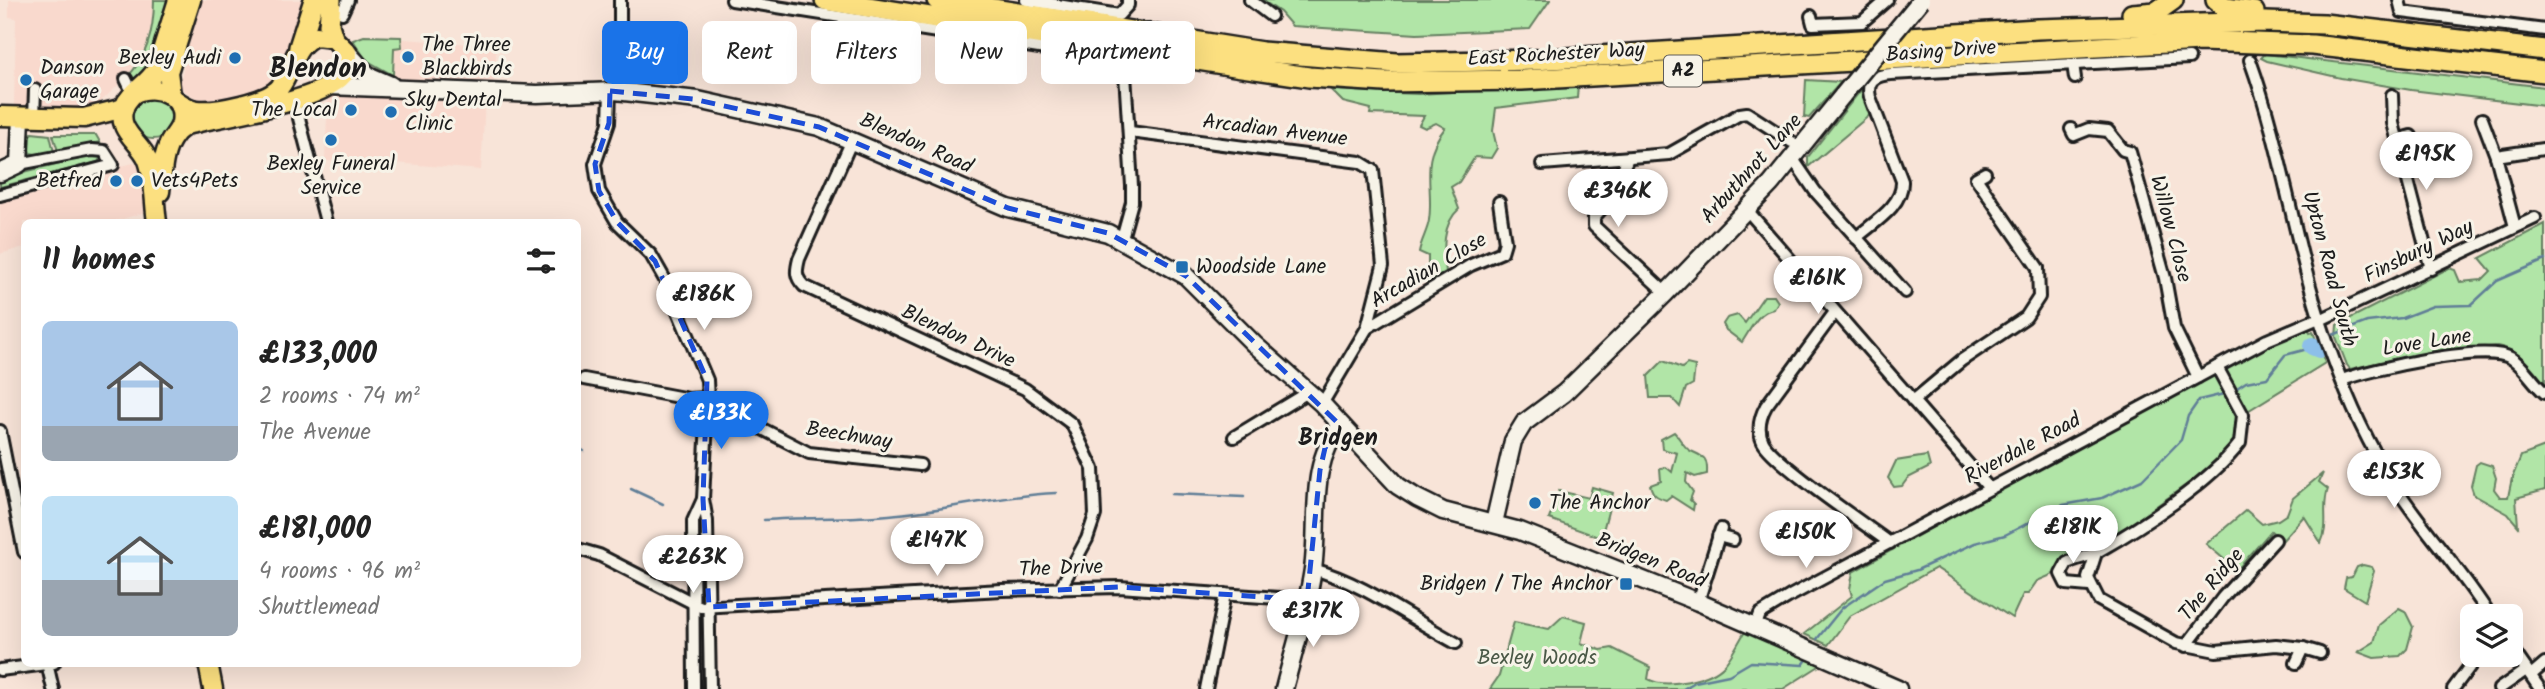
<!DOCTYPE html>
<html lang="en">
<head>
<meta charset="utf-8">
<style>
	:root { --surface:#fff; --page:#f2f2f2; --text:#222; --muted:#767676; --accent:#1a73e8 }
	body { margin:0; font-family:Kalam,sans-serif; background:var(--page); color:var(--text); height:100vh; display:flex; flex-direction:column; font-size:26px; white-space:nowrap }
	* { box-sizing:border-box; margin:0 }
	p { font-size:23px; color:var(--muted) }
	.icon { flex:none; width:38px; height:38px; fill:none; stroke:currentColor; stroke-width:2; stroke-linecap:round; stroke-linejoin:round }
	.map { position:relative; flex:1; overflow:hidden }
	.details { position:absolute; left:21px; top:219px; width:560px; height:448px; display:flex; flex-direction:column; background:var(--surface); border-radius:10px; box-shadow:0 7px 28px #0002 }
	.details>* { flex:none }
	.top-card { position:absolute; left:602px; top:21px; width:665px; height:63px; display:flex; gap:14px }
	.tools { position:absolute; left:2460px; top:604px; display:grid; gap:14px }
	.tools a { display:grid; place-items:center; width:63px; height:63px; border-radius:10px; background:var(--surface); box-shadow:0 7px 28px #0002; font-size:35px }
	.price { position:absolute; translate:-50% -60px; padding:0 16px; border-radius:24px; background:#fff; color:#222; font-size:23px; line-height:46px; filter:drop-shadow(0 2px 4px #0008) }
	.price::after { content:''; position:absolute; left:50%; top:42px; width:21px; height:16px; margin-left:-10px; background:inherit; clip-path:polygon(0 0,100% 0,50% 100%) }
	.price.on { background:var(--accent); color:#fff }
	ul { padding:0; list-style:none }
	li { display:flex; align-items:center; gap:21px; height:175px; padding:0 21px }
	li span { display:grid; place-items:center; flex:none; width:196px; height:140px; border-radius:10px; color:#555 }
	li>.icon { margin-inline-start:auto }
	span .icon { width:84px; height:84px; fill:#fffc; stroke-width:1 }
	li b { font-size:30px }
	h2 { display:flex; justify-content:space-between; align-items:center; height:84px; padding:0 21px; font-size:30px }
	.pill { padding:0 24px; border-radius:10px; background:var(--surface); box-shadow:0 7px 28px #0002; font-size:24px; line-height:63px }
	.pill.on { background:var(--accent); color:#fff }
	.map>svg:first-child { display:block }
	.built { fill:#f9d9cd }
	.green { fill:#b1e5a7; stroke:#668062; stroke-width:2 }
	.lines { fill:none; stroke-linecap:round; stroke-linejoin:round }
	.stream { stroke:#607e97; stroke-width:2.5 }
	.river { stroke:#8dbfe9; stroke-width:18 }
	.street-casing { stroke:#1c1c1c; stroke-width:16 }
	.secondary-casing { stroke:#1c1c1c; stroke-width:21 }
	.primary-casing { stroke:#1c1c1c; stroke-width:23 }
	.highway-casing { stroke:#1c1c1c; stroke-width:24 }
	.street { stroke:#f7f3e8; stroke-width:10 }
	.secondary { stroke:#f7f3e8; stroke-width:16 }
	.primary { stroke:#fce080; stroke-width:18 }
	.highway { stroke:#fce080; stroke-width:19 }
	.secondary-bridge-casing { stroke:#1c1c1c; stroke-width:21; stroke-linecap:butt }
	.secondary-bridge { stroke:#f7f3e8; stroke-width:16 }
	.marked { fill:none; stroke:#1d4ed8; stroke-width:5; stroke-dasharray:14 9; stroke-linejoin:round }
	.poi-dot { fill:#1f6fb2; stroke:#f7f3e8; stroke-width:2.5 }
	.labels { text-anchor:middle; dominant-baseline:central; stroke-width:6; stroke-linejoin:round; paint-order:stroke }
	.shield { fill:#f7f3e8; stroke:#5e5c59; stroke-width:2 }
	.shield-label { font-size:19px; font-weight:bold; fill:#1c1c1c }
	.poi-label { font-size:21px; fill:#1c1c1c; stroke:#f7f3e8; text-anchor:start }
	.street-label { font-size:21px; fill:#1c1c1c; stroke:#f7f3e8 }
	.park-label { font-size:21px; fill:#495846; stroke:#f7f3e8 }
	.quarter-label { font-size:24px; font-weight:bold; fill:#1c1c1c; stroke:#f7f3e8 }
	.district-label { font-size:28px; font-weight:bold; fill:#1c1c1c; stroke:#f7f3e8 }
</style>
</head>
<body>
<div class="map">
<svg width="2545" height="689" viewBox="0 0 2545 689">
	<rect width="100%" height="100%" fill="#f8e4d8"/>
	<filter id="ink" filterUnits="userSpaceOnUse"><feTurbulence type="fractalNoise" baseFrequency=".0143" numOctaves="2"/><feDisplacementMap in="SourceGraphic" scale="14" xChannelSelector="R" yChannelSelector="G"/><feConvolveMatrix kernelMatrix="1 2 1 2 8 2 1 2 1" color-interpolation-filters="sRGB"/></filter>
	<g filter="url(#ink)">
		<g class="built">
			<polygon points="9,0 154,0 154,17 142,63 96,106 69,110 0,109 0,106 14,105 16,18 9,17"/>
			<polygon points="199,0 307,0 275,82 266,90 219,100 200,101 179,87"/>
			<polygon points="364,36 497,46 494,84 486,84 481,170 381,162 325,161 328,94 352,62 353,40"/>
			<polygon points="141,161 146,212 112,222 24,222 24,247 0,254 0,198"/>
		</g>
		<g class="green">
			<path d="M154 0H167C163 26 155 67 133 83L127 77C148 57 154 28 154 0Z"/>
			<polygon points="1262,0 1550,0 1530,29 1417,34 1292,26 1280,12"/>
			<polygon points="364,36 401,37 402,47 394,48 393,75 366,60 353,40"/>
			<polygon points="2265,54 2545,87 2545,106 2411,90 2341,78 2267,61 2261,58"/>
			<polygon points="1806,80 1841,82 1809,118 1804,117"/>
			<path d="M1578 85 1577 98 1496 108 1493 131 1497 148 1491 158 1475 157 1459 182 1451 187 1459 209C1442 224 1443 250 1446 272L1427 282 1424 277 1428 269V256L1419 252C1421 240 1428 230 1429 220 1434 187 1419 160 1445 128L1436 123 1425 128 1419 125 1424 116 1370 114 1371 109 1343 102 1331 90 1418 94Z"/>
			<polygon points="1861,90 1871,114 1808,167 1808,157"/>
			<circle cx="153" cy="118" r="21"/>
			<polygon points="32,133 50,135 54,152 41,155 30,153 26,139"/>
			<polygon points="53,135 96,135 100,142 58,151"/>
			<polygon points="96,154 101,157 98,162 0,187 0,178"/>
			<path d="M2545 224V384C2531 366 2519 350 2497 346L2414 355 2350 369 2347 365 2336 337 2337 325 2449 268 2455 270 2460 282 2482 280 2491 271 2480 258Z"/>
			<path d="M1764 296H1774L1778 302 1774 309C1758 311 1751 329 1742 342L1726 330 1723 324 1727 318 1738 315 1745 323Z"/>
			<polygon points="2308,329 2310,333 2313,332 2325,363 2238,417 2237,437 2228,450 2190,482 2113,537 2060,562 2056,573 2037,581 2028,594 2023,594 2012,618 1936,568 1850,616 1828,645 1804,634 1852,596 1850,589 1853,572 1960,512 1959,509 2236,361"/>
			<polygon points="1663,361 1682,368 1687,364 1695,366 1693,384 1686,388 1680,407 1672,398 1650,398 1648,376"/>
			<path d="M1674 432C1679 437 1684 447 1689 450 1703 457 1708 456 1707 474L1695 477 1687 473 1686 482 1693 492 1690 500 1694 504 1693 510 1671 496 1666 500C1656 497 1653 495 1650 485L1661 481 1660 468 1666 467 1672 472 1677 453 1662 449 1661 439Z"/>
			<polygon points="2545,447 2545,490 2516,498 2518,526 2508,514 2474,495 2471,486 2476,465 2480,462 2492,466 2496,478 2494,489 2500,497 2508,497 2512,478 2521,456"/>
			<polygon points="1927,456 1930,467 1908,478 1902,486 1894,487 1888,478 1896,461"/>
			<path d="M2323 473 2319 482 2328 489C2321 508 2330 524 2321 543L2304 516 2282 541 2271 531 2237 570 2206 544 2246 510 2262 524 2278 520 2287 514 2293 498Z"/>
			<polygon points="1592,487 1613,493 1601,538 1549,519 1559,491 1589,498"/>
			<polygon points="2363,565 2372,567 2374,571 2365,601 2344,588 2346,578 2352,577 2357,567"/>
			<polygon points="2399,608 2405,611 2413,627 2407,649 2400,656 2374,658 2358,652 2374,642 2379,625"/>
			<path d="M1563 616 1586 622 1581 643 1601 650 1612 648 1650 667 1648 679C1666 689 1711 680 1725 664 1733 654 1739 641 1746 630L1824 663 1783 689H1490L1499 676 1514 622 1549 629Z"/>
		</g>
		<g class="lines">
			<g class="stream">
				<polyline points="2330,336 2367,322 2402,318 2433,306 2471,305 2497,281 2545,260"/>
				<polyline points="2234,390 2246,382 2267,378 2285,355 2304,350 2324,339"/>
				<polyline points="578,448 584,451"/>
				<polyline points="631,489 663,504"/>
				<polyline points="1171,494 1244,497"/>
				<path d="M764 520C806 517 848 519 889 515 945 511 1000 495 1056 493"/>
				<polyline points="1817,639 1842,608 1885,579 1917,570 1975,543 2005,535 2063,505 2102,498 2142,480 2181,440 2188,416 2199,400 2228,393"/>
				<polyline points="1683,689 1695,682 1729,675 1751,662 1803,665 1808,658"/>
			</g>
			<polyline class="river" points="2312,346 2319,349"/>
			<g class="street-casing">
				<g id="street">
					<polyline points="732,0 1109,59 1122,66 1125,74 1132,186 1132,202 1122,238"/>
					<polyline points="1026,0 1119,15 1128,5 1128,0"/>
					<polyline points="1250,0 1271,16"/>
					<polyline points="2399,0 2402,12 2545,30"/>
					<polyline points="342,13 348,0"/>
					<polyline points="1811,16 1813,24 1862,22 1887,0"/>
					<path d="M2250 60C2285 157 2296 260 2333 358 2348 400 2368 444 2393 483 2422 529 2461 569 2490 616"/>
					<polyline points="2073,64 2075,78"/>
					<polyline points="126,79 133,94"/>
					<polyline points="610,91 609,123 595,164 599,191 617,222 651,255 664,278 707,380 708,401 809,453 920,465"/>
					<polyline points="615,91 620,61 620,0"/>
					<polyline points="2392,95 2393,123 2431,269"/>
					<polyline points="294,99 326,222"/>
					<polyline points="34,117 35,90"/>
					<polyline points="2482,119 2496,156"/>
					<polyline points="2071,129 2074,135 2089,129 2108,131 2123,150 2130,152 2165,278 2174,328 2198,377"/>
					<polyline points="1130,132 1360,162 1373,170 1383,266 1367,328 1322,404"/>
					<path d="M852 140 799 259C796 271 795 277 804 286L1025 389 1072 424 1093 469 1095 515 1087 539 1060 589"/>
					<polyline points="2397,140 2411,136"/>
					<polyline points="1628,158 1608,202 1594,217 1594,226 1666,293"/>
					<polyline points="1793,159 1815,191 1905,292"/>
					<polyline points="1542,164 1669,154 1740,114 1747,113 1792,142"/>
					<polyline points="0,195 113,165 104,151 92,150 19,164"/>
					<polyline points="1747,210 1989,488"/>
					<polyline points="2515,227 2496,156 2543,149"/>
					<path d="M1856 238C1874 222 1903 206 1902 181L1870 97C1866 80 1876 75 1891 74L2189 58"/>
					<path d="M1835 312 1766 406C1760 417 1757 430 1763 442 1774 463 1866 525 1890 543"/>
					<polyline points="2320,320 2535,218"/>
					<polyline points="1367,328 1471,265 1502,252 1505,242 1499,202"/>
					<polyline points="584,379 689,399 708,398"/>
					<path d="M2342 380C2372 369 2486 343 2511 358 2524 366 2533 383 2545 393"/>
					<polyline points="708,401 703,499 707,521 710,689"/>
					<polyline points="1913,401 1962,360 2026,317 2039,297 2038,268 1976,178 1985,173"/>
					<polyline points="0,431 24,552"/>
					<polyline points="1234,437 1308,392"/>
					<polyline points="1718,536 1733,540"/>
					<polyline points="578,549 599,555 701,607 1002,590 1119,587 1307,600"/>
					<polyline points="2096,553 2088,578 2099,600 2176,643 2216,651 2276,645 2303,648 2296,663"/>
					<path d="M1313 569C1364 583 1409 618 1456 643"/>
					<path d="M2089 586 2066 584 2061 574 2067 563C2077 558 2088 557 2097 552 2141 527 2210 483 2240 443L2243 415 2217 367"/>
					<polyline points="1698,602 1721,529"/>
					<polyline points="1756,625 1760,614 1790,596 2267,340 2319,318"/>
					<polyline points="2186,646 2223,597 2275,540"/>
					<polyline points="2511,647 2540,689"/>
					<polyline points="2303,648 2320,653"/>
					<polyline points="47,663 53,689"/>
					<polyline points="0,670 54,663"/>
					<polyline points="2531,675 2545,663"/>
					<polyline points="694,689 693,521 703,499"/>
					<polyline points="1206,689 1225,594"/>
					<polyline points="2453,689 2479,654"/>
					<polyline points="2499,689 2526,670"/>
				</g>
			</g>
			<g class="secondary-casing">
				<g id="secondary">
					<polyline points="347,52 368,75 391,85"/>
					<polyline points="328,86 537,94 615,91 698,100 819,127 1008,208 1108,233 1186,276 1254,344 1322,404 1398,486 1417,498 1443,511 1520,531 1698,602 1898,689"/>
					<polyline points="0,173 19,164 21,117"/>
					<polyline points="1494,523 1513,441 1524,423 1564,393 1666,293 1771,184 1843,95"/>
					<path d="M1284 689C1294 650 1307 610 1313 569 1320 521 1307 465 1341 426"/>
				</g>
			</g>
			<g class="primary-casing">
				<g id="primary">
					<path d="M137 92C158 84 186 96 181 123 179 131 173 136 170 142 162 157 162 176 160 192"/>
					<polyline points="171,95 168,72 191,0"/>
					<path d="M177 101C183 105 189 109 197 110 215 112 268 102 280 87 293 70 293 44 316 36L333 38 347 52 346 71C328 102 221 116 186 125L178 131"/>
					<polyline points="0,116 84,118 124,108"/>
					<path d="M157 222C154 203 155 176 147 158 138 140 116 130 124 107 130 92 148 84 156 70L178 0"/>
					<polyline points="208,663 213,689"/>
				</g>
			</g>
			<g class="highway-casing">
				<g id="highway">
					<polyline points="331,0 329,25 333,38"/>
					<polyline points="825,0 1235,66 1309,77 1384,82 1522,80 2201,41 2312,45 2545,72"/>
					<polyline points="937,0 1262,52 1397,63 1534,60 2038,29 2265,22 2324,24 2545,50"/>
					<polyline points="2216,0 2226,8 2254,12"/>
					<polyline points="2132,14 2156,12 2173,0"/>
					<polyline points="299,47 314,0"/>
				</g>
			</g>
			<use href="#street" class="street"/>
			<use href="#secondary" class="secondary"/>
			<use href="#primary" class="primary"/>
			<use href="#highway" class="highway"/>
			<g class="secondary-bridge-casing">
				<polyline id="secondary-bridge" points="1843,95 1921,0"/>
			</g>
			<use href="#secondary-bridge" class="secondary-bridge"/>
		</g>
	</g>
	<path class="marked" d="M610 91 693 99 819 127 1008 208 1108 233 1186 276 1341 426 1325 448 1320 470 1307 600 1119 587 709 607 703 499 707 380 655 261 617 222 599 191 595 164 609 123Z"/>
	<g class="poi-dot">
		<circle cx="408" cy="57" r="7"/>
		<circle cx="235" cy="58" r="7"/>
		<circle cx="26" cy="80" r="7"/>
		<circle cx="351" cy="110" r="7"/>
		<circle cx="391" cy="112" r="7"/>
		<circle cx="331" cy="140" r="7"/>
		<circle cx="116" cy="181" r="7"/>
		<circle cx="137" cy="181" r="7"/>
		<rect x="1175" y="260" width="14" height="14" rx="3.5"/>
		<circle cx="1535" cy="503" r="7"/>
		<rect x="1619" y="577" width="14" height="14" rx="3.5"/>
	</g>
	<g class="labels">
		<rect class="shield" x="1664" y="55.5" width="38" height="31" rx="5"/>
		<g class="shield-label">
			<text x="1683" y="71">A2</text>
		</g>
		<g class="poi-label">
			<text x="422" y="45">The Three<tspan x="422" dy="24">Blackbirds</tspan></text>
			<text x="221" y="58" text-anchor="end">Bexley Audi</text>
			<text x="40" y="68">Danson<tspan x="40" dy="24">Garage</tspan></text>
			<text x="405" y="100">Sky Dental<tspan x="405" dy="24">Clinic</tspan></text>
			<text x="337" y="110" text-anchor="end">The Local</text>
			<text x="331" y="164" text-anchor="middle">Bexley Funeral<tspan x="331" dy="24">Service</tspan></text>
			<text x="102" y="181" text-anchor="end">Betfred</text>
			<text x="151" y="181">Vets4Pets</text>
			<text x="1196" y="267">Woodside Lane</text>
			<text x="1549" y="503">The Anchor</text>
			<text x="1612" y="584" text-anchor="end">Bridgen / The Anchor</text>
		</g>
		<g class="street-label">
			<text transform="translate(1941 52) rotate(-4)">Basing Drive</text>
			<text transform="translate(1556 55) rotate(-3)">East Rochester Way</text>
			<text transform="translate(1275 131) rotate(7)">Arcadian Avenue</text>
			<text transform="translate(916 144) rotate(24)">Blendon Road</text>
			<text transform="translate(1752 169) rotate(-48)">Arbuthnot Lane</text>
			<text transform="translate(2170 229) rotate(75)">Willow Close</text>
			<text transform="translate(2419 252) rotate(-26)">Finsbury Way</text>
			<text transform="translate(2329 269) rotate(75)">Upton Road South</text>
			<text transform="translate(1429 271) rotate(-30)">Arcadian Close</text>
			<text transform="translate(958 337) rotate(25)">Blendon Drive</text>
			<text transform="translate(2427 343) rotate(-9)">Love Lane</text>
			<text transform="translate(849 436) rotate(9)">Beechway</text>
			<text transform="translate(2023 449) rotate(-28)">Riverdale Road</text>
			<text transform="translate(1651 561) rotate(22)">Bridgen Road</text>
			<text transform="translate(1061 569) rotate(-2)">The Drive</text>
			<text transform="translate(2212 585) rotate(-50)">The Ridge</text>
		</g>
		<g class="park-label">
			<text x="1537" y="658">Bexley Woods</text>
		</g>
		<g class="quarter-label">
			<text x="1338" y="438">Bridgen</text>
		</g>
		<g class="district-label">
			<text x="318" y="69">Blendon</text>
		</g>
	</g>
</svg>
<div class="tools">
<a><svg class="icon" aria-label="layers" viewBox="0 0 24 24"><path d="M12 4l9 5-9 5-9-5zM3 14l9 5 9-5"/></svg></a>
</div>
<b class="price" style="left:2426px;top:192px">£195K</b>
<b class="price" style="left:1618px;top:229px">£346K</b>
<b class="price" style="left:1818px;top:316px">£161K</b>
<b class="price" style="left:704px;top:332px">£186K</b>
<b class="price on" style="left:721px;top:451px">£133K</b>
<b class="price" style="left:2394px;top:510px">£153K</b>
<b class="price" style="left:2073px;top:565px">£181K</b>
<b class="price" style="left:1806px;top:570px">£150K</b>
<b class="price" style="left:937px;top:578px">£147K</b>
<b class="price" style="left:693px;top:595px">£263K</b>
<b class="price" style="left:1313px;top:649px">£317K</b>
<div class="top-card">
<a class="pill on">Buy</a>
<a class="pill">Rent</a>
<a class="pill">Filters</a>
<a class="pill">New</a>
<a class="pill">Apartment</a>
</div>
<section class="details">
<h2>11 homes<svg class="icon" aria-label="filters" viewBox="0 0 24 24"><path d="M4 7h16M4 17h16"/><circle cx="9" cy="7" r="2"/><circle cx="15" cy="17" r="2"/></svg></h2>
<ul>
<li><span style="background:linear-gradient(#a9c7e8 75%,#9aa5b1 0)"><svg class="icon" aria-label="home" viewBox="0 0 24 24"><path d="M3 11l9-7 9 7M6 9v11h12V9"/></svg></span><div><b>£133,000</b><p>2 rooms · 74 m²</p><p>The Avenue</p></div></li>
<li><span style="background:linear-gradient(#bfe0f5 60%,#9aa5b1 0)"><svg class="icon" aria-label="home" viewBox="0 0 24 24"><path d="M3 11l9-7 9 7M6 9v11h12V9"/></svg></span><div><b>£181,000</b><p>4 rooms · 96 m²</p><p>Shuttlemead</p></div></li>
</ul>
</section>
</div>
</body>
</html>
